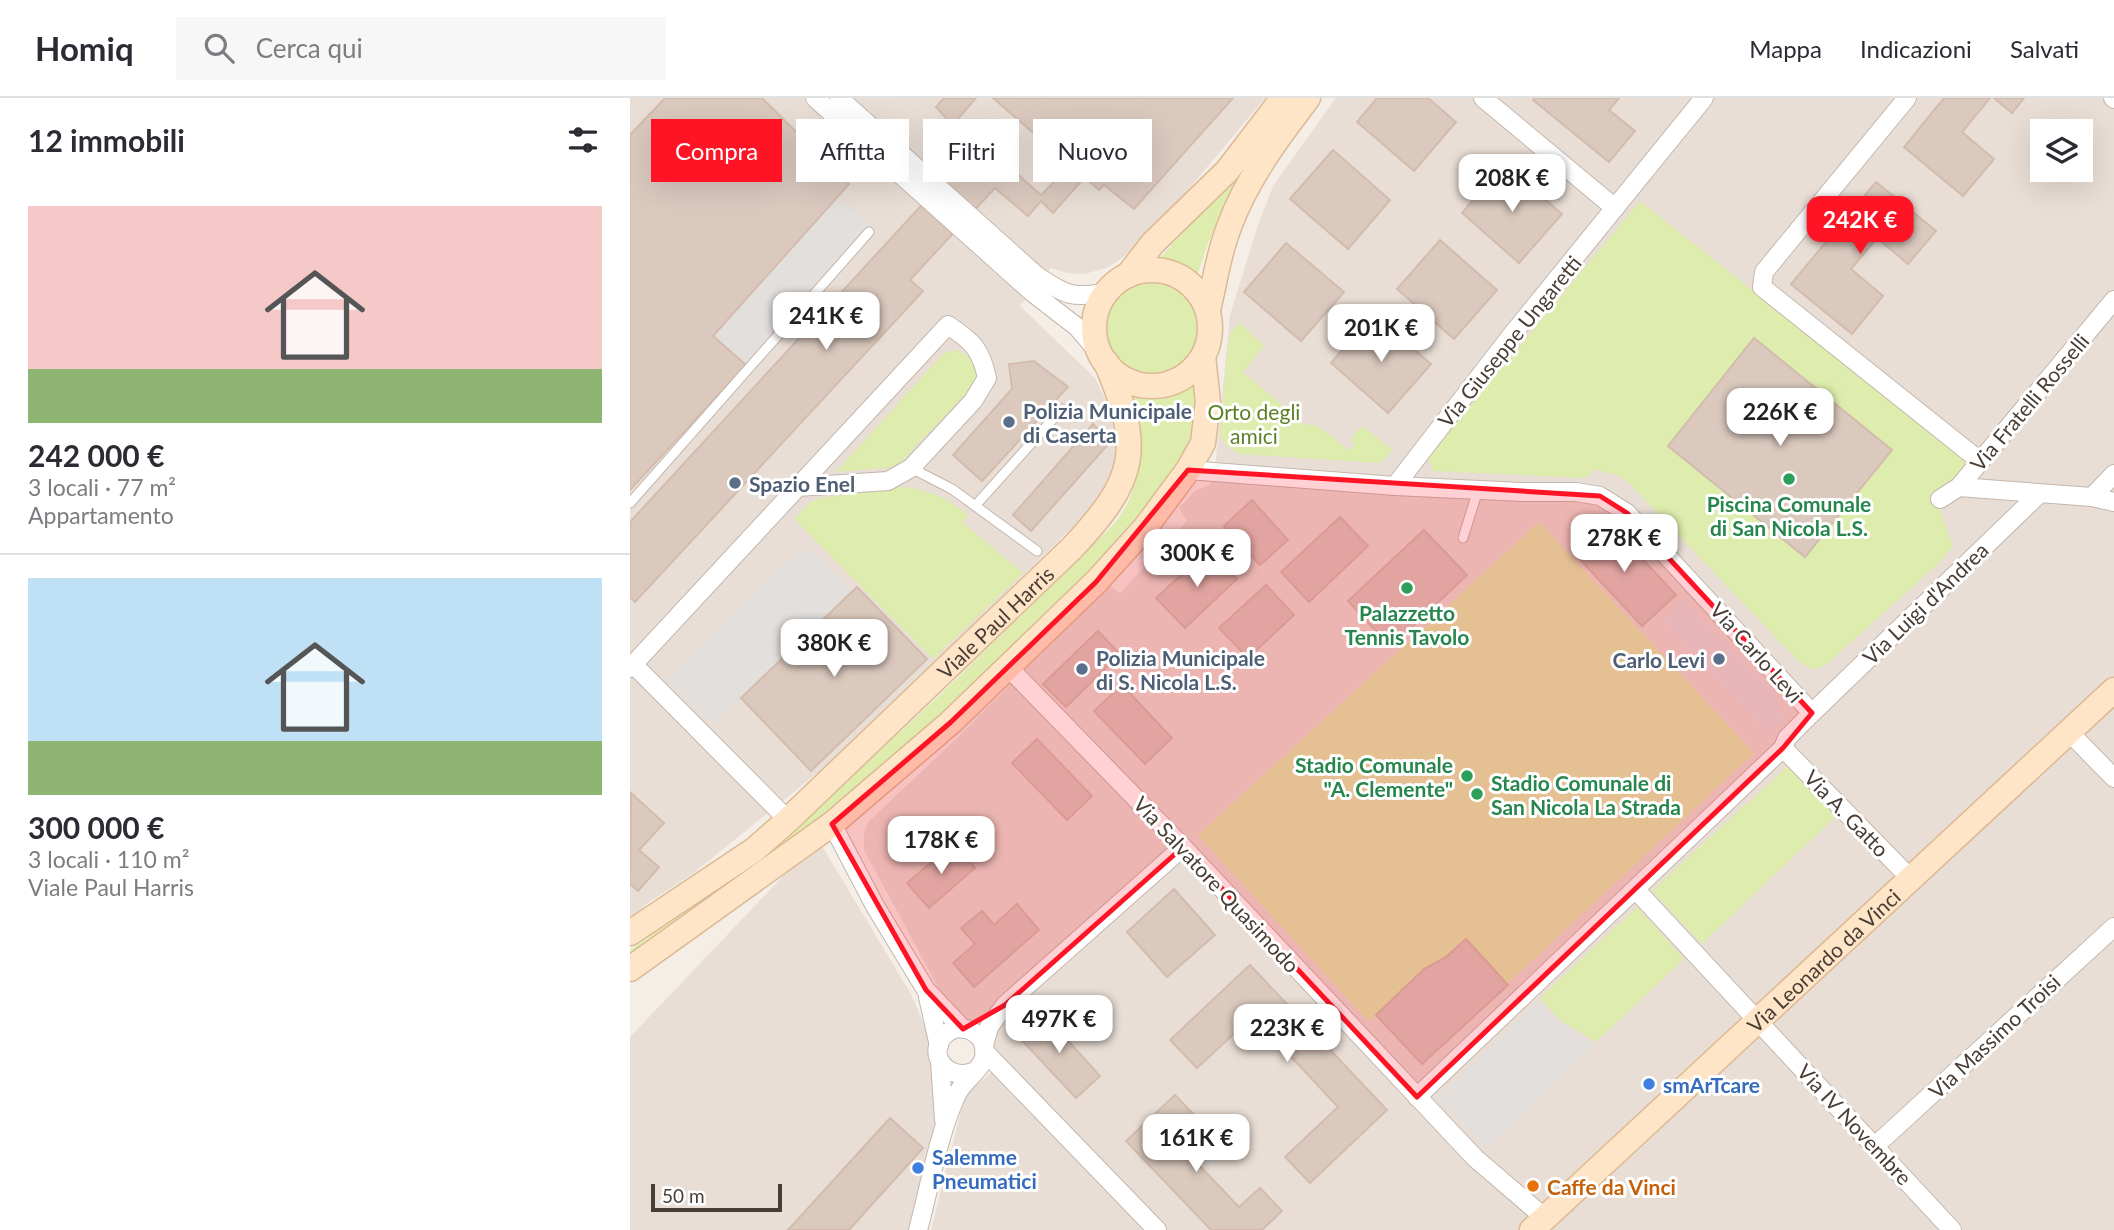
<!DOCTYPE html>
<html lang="it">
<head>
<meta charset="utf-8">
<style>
	:root { --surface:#fff; --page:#f7f7f7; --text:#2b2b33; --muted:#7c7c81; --line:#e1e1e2; --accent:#ff1426 }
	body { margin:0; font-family:Lato,sans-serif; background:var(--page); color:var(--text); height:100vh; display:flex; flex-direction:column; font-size:26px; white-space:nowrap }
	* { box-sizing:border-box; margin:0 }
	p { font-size:23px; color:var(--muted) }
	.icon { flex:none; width:38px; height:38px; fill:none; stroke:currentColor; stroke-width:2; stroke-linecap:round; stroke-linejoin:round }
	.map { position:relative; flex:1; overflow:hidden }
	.panel { display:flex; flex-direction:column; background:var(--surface); width:630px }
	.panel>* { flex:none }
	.guide { position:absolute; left:21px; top:21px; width:665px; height:63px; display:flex; gap:14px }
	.controls { position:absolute; left:1400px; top:21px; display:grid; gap:14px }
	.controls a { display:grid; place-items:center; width:63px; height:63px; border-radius:0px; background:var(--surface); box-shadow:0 7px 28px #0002; font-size:35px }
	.scale { position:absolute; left:21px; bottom:18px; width:131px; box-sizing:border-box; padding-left:7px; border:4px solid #493d35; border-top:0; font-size:19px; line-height:24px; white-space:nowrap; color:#493d35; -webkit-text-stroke:5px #fff; paint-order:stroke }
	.price { position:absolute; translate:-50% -60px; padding:0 16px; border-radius:14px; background:#fff; color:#222; font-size:23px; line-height:46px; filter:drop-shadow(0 2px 4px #0008) }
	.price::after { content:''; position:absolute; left:50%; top:42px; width:21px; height:16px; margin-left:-10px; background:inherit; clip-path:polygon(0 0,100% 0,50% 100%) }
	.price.on { background:var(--accent); color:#fff }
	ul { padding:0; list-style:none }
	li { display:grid; align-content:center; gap:14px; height:371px; padding:0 28px }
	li+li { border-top:2px solid var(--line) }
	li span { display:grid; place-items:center; height:217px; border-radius:0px; color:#555 }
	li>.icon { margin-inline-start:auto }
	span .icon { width:126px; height:126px; fill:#fffc; stroke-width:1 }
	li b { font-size:30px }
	h2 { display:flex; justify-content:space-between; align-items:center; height:84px; padding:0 28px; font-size:30px }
	.chip { padding:0 24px; border-radius:0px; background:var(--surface); box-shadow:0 7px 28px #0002; font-size:24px; line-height:63px }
	.chip.on { background:var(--accent); color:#fff }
	header { display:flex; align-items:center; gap:42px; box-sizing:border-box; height:98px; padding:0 35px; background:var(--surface); border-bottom:2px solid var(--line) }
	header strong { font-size:33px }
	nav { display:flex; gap:38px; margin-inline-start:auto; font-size:24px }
	.search { width:490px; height:63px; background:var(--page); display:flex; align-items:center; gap:18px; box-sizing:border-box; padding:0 24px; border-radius:0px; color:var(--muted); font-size:26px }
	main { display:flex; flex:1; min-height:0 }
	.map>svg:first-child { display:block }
	.residential { fill:#e9ded5; fill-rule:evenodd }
	.green { fill:#deecad }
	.parking { fill:#e3dfdc }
	.building { fill:#dbc9be; stroke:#d3bcae; stroke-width:2 }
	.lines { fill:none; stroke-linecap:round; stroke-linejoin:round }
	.lane-casing { stroke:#c4b6ac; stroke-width:11 }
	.street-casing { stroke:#c4b6ac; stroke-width:20 }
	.secondary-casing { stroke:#dcb995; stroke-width:27 }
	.lane { stroke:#fff; stroke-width:9 }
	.street { stroke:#fff; stroke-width:18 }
	.secondary { stroke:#ffe5c7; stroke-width:24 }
	.marked { fill:#ff1426; fill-opacity:0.2; stroke:#ff1426; stroke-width:5; stroke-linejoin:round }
	.service-dot { fill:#5c6f8a; stroke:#fff; stroke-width:2.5 }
	.leisure-dot { fill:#2e9e5b; stroke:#fff; stroke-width:2.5 }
	.shop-dot { fill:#3f7fe0; stroke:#fff; stroke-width:2.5 }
	.food-dot { fill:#e8710a; stroke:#fff; stroke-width:2.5 }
	.labels { text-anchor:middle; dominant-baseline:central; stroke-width:6; stroke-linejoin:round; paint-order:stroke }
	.street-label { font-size:21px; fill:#493d35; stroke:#fff }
	.service-label { font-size:21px; font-weight:bold; fill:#4e5e75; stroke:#fff; text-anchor:start }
	.park-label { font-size:21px; fill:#5b8023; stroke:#fff }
	.leisure-label { font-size:21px; font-weight:bold; fill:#27864d; stroke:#fff }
	.shop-label { font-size:21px; font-weight:bold; fill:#366cbe; stroke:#fff; text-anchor:start }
	.food-label { font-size:21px; font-weight:bold; fill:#c56008; stroke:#fff; text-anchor:start }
</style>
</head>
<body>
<header>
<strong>Homiq</strong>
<div class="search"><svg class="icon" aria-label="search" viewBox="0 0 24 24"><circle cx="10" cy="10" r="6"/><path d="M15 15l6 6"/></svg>Cerca qui</div>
<nav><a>Mappa</a><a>Indicazioni</a><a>Salvati</a></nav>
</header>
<main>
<section class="panel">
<h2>12 immobili<svg class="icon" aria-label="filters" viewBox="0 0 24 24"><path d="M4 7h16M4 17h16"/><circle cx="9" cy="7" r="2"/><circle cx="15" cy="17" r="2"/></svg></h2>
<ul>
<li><span style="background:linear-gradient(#f6c9c9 75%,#8fb573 0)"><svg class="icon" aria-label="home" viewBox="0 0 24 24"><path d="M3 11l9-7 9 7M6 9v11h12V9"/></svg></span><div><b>242 000 €</b><p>3 locali · 77 m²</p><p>Appartamento</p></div></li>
<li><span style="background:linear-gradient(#bfe0f5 75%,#8fb573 0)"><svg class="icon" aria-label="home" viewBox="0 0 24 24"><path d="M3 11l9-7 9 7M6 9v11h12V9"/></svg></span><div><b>300 000 €</b><p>3 locali · 110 m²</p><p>Viale Paul Harris</p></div></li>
</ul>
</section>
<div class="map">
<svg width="1484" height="1132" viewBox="0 0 1484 1132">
	<rect width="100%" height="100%" fill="#f5eee7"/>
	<g class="residential">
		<polygon points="0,0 635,0 532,123 492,160 479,169 455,176 437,175 421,170 390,208 465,280 479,309 487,346 483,373 462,410 217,651 61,777 16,806 0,822"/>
		<path d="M706 0H1484V1132H301L335 997 375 963 317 906 234 752V736L238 724 327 640 479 487 490 495 557 423 549 410 565 393 579 387 585 371 600 217 629 124 643 88ZM1412 33H1451V72H1412Z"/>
		<polygon points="192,748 282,898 299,939 306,1039 279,1132 0,1132 0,939 178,752"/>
	</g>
	<g class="green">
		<path d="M625 52C600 92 581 132 567 178L556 168 528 162 599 85Z"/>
		<polygon points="1010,103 1338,363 1310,401 1311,415 1323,449 1309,465 1197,566 1184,572 1169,564 999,385 987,377 964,371 955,380 803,373 798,359"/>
		<circle cx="521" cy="231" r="47"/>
		<polygon points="610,225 634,248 613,274 674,326 688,328 720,353 725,346 720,342 732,328 763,352 750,365 608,356 597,348 590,338 598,246 601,234"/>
		<path d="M326 252C342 258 350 270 344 287L266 369 206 374 314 255Z"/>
		<path d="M566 285 561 352 552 373 393 545 225 697 0 862V852L140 754 308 599 468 442C474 435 482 429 487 422 513 390 515 333 502 297 530 304 543 300 566 285Z"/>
		<path d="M272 389C300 392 316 399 338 417L332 424 393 475 303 561 164 421 179 405 190 400Z"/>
		<polygon points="909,424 1124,655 792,966 746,917 739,924 568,737"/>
		<polygon points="1159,667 1207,717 1072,846 1022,793"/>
		<polygon points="1007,809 1054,861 966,944 930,922 910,900"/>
	</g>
	<g class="parking">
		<polygon points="209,97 239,126 116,267 83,238"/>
		<polygon points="175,448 221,495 85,626 35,582"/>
		<polygon points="1053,502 1148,600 1151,622 1139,635 1032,522"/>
		<polygon points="907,903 922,921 964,948 857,1048 809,998"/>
	</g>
	<g class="building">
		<polygon points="35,0 132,0 219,86 83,238 116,267 0,392 0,37"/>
		<polygon points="314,0 346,0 327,22 411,97 440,68 455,79 423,115 411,103 398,118 365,90 280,182 293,193 5,504 0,499 0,424 334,61 304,34 317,21 306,9"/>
		<polygon points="363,0 603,0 504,111 474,87 469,92"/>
		<polygon points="747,0 798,0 826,24 784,73 727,24"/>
		<polygon points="904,0 989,0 979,12 1005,33 979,64 903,2"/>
		<polygon points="1314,0 1360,0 1332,34 1364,61 1333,98 1274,49"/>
		<polygon points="1364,0 1394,0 1382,15"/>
		<polygon points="703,52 760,102 718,151 660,101"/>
		<polygon points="874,66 932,116 889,165 832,115"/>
		<polygon points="1246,84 1306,133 1278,166 1247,140 1221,171 1253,198 1222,236 1161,186"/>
		<polygon points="810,142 867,192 824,241 767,191"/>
		<polygon points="656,145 714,194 671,243 614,194"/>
		<polygon points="743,216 801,266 758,315 701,265"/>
		<polygon points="1124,240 1262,352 1175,459 1038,348"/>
		<polygon points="404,263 438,289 352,383 323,357 382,291 379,266"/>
		<polygon points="463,326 481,343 401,433 383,417"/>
		<polygon points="622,402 658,442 630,467 594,428"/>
		<polygon points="710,419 738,448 679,504 651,474"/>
		<polygon points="977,423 1046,497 1012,528 943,454"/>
		<polygon points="794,432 837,477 761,549 718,503"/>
		<polygon points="579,451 607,481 555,530 526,500"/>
		<polygon points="636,487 664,517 618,560 589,530"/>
		<polygon points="227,489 297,561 181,673 111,600"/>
		<polygon points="468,533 490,556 436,609 413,586"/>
		<polygon points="492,587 542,640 515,666 464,613"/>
		<polygon points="407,641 462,698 437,722 382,665"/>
		<polygon points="1,695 34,725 9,752 29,769 8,793 0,786"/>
		<polygon points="324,745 345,770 299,810 277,785"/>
		<polygon points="544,791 585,837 537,879 497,834"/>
		<polygon points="387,806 409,832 344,889 323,865 345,846 331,830 352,813 364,827"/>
		<polygon points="836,841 878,887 792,966 746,917 794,871 816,859"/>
		<polygon points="620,867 757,1012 680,1085 655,1059 708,1009 623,918 567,970 540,942"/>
		<polygon points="412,914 470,978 446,1000 387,937"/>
		<polygon points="545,997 569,1022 546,1043 609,1109 630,1090 652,1113 632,1132 581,1132 496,1043"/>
		<polygon points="260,1020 293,1050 219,1132 158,1132"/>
	</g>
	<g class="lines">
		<g class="lane-casing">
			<g id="lane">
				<polyline points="281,370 322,391 407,453"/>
				<polyline points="0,405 239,134"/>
				<polyline points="345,408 432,311"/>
				<polyline points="833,440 848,392"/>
			</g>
		</g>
		<g class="street-casing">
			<g id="street">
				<polyline points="185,0 403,195 447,229 471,257"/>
				<path d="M209 0 407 178C436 197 442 201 477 194"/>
				<polyline points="853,0 985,110"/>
				<polyline points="1277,0 1134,174 1132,189 1350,363"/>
				<polyline points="1483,0 1484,1"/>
				<polyline points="558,372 765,388 892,394 946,394 970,398 997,415 1182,615 1157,640 1153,650 787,999"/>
				<polyline points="765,388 880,239 1074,0"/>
				<polyline points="1329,389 1462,399 1484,404"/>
				<polyline points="1462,399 1484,376"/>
				<polyline points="1310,401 1329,389 1484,202"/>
				<polyline points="3,566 158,722"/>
				<polyline points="378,569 553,749 845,1060 915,1120"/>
				<path d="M0 570 318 227C342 243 351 251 357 280L343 303 281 370 258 383 167 389"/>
				<polyline points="1182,615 1409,396"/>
				<polyline points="1440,635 1484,680"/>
				<polyline points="1153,650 1281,781"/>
				<polyline points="202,726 245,808 296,892 333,931"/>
				<polyline points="1006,792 1322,1132"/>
				<polyline points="298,899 309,948"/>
				<polyline points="354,947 359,929 375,907 553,749"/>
				<polyline points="354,953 527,1132"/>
				<polyline points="310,963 314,1022"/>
				<polyline points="1245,1048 1484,829"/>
				<path d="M288 1132C300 1088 307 1041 326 998 332 983 354 971 355 955 355 935 332 923 317 935 294 953 316 984 343 974"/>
			</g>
		</g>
		<g class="secondary-casing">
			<g id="secondary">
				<circle cx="522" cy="230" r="58"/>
				<polyline points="498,177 523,145 597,73 653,0"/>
				<path d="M578 212C585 184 588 157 599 129 616 82 648 39 678 0"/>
				<path id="s1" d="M0 835 124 752 158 722 442 450C507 381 513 352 476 264"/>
				<polyline points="0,871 202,726 321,624 466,484 515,430 558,372 573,345 578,304 573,258"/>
				<path id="s2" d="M902 1132 1484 592"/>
			</g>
		</g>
		<use href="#lane" class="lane"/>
		<use href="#street" class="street"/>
		<use href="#secondary" class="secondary"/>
	</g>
	<path class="marked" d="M558 372 970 398 997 415 1182 615 1153 650 787 999 553 749 375 907 333 931 296 892 202 726 321 624 466 484Z"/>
	<g class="service-dot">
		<circle cx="379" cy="324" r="7"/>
		<circle cx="105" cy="385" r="7"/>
		<circle cx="1089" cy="561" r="7"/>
		<circle cx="452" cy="571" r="7"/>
	</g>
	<g class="leisure-dot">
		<circle cx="1159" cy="381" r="7"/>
		<circle cx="777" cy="490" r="7"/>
		<circle cx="837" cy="678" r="7"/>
		<circle cx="847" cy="696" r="7"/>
	</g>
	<g class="shop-dot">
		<circle cx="1019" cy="986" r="7"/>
		<circle cx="288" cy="1070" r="7"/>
	</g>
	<circle class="food-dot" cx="903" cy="1088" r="7"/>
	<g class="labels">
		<g class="street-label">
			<text transform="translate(879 243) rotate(-51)">Via Giuseppe Ungaretti</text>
			<text transform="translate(1399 304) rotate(-50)">Via Fratelli Rosselli</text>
			<text transform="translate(1295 505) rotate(-44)">Via Luigi d'Andrea</text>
			<text stroke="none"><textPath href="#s1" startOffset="481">Viale Paul Harris</textPath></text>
			<text transform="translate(1127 554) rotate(48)">Via Carlo Levi</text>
			<text transform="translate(1217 715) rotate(46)">Via A. Gatto</text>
			<text transform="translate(587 786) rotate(47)">Via Salvatore Quasimodo</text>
			<text stroke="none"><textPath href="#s2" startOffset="397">Via Leonardo da Vinci</textPath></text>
			<text transform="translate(1364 938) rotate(-43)">Via Massimo Troisi</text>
			<text transform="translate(1225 1026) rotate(47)">Via IV Novembre</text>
		</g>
		<g class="service-label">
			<text x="393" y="312">Polizia Municipale<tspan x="393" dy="24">di Caserta</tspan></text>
			<text x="119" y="385">Spazio Enel</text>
			<text x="466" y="559">Polizia Municipale<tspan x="466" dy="24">di S. Nicola L.S.</tspan></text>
			<text x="1075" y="561" text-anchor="end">Carlo Levi</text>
		</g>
		<g class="park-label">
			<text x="624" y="313">Orto degli<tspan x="624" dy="24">amici</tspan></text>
		</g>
		<g class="leisure-label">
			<text x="1159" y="405">Piscina Comunale<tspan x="1159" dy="24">di San Nicola L.S.</tspan></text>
			<text x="777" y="514">Palazzetto<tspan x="777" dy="24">Tennis Tavolo</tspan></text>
			<text x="823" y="666" text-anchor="end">Stadio Comunale<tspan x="823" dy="24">"A. Clemente"</tspan></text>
			<text x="861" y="684" text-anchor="start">Stadio Comunale di<tspan x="861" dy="24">San Nicola La Strada</tspan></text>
		</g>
		<g class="shop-label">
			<text x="1033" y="986">smArTcare</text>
			<text x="302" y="1058">Salemme<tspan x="302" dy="24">Pneumatici</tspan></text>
		</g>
		<g class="food-label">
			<text x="917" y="1088">Caffe da Vinci</text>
		</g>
	</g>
</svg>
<div class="controls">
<a><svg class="icon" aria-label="layers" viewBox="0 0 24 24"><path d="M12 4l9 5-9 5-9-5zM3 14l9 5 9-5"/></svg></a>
</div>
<div class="scale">50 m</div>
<b class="price" style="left:882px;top:116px">208K €</b>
<b class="price on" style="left:1230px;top:158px">242K €</b>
<b class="price" style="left:196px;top:254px">241K €</b>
<b class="price" style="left:751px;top:266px">201K €</b>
<b class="price" style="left:1150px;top:350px">226K €</b>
<b class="price" style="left:994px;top:476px">278K €</b>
<b class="price" style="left:567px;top:491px">300K €</b>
<b class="price" style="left:204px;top:581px">380K €</b>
<b class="price" style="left:311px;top:778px">178K €</b>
<b class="price" style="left:429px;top:957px">497K €</b>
<b class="price" style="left:657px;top:966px">223K €</b>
<b class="price" style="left:566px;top:1076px">161K €</b>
<div class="guide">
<a class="chip on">Compra</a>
<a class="chip">Affitta</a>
<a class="chip">Filtri</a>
<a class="chip">Nuovo</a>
</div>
</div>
</main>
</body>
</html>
